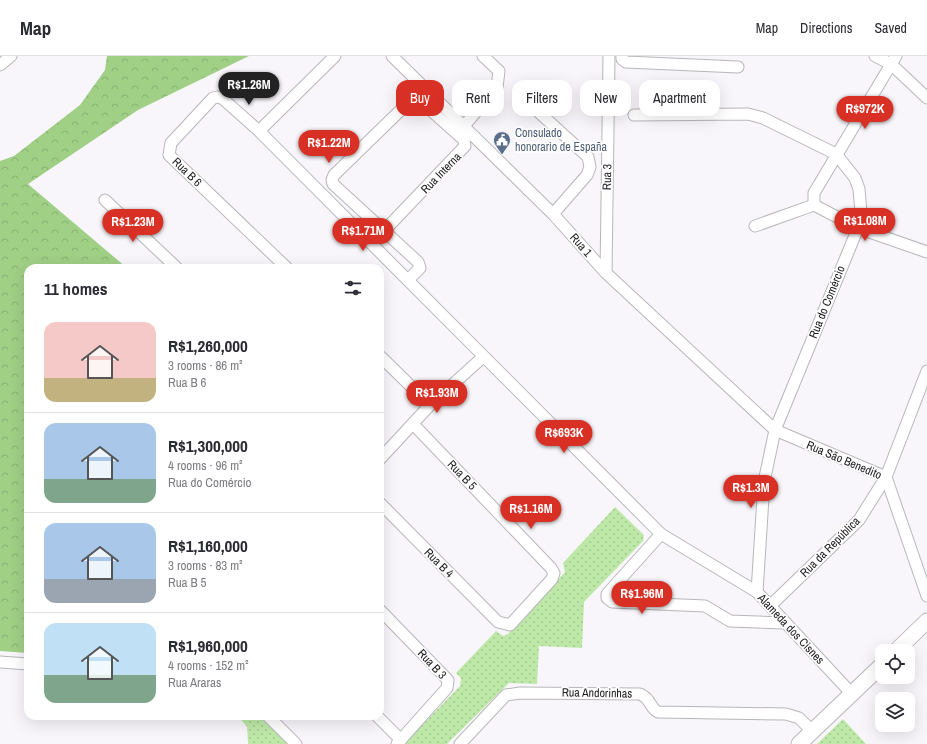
<!DOCTYPE html>
<html lang="en">
<head>
<meta charset="utf-8">
<style>
	:root { --surface:#fff; --page:#f2f2f3; --text:#2b2b33; --muted:#7c7c81; --line:#e1e1e2; --accent:#d93025 }
	body { margin:0; font-family:"Archivo Narrow",sans-serif; background:var(--page); color:var(--text); height:100vh; display:flex; flex-direction:column; font-size:15px; white-space:nowrap }
	* { box-sizing:border-box; margin:0 }
	p { font-size:13px; color:var(--muted) }
	.icon { flex:none; width:22px; height:22px; fill:none; stroke:currentColor; stroke-width:2; stroke-linecap:round; stroke-linejoin:round }
	.map { position:relative; flex:1; overflow:hidden }
	.panel { position:absolute; left:24px; top:208px; width:360px; height:456px; display:flex; flex-direction:column; background:var(--surface); border-radius:12px; box-shadow:0 4px 16px #0002 }
	.panel>* { flex:none }
	.guide { position:absolute; left:396px; top:24px; width:380px; height:36px; display:flex; gap:8px }
	.buttons { position:absolute; left:875px; top:588px; display:grid; gap:8px }
	.buttons a { display:grid; place-items:center; width:40px; height:40px; border-radius:8px; background:var(--surface); box-shadow:0 4px 16px #0002; font-size:20px }
	.price { position:absolute; translate:-50% -34px; padding:0 9px; border-radius:14px; background:var(--accent); color:#fff; font-size:13px; line-height:26px; filter:drop-shadow(0 1px 2px #0008) }
	.price::after { content:''; position:absolute; left:50%; top:24px; width:12px; height:9px; margin-left:-6px; background:inherit; clip-path:polygon(0 0,100% 0,50% 100%) }
	.price.current { background:#222; color:#fff }
	ul { padding:0; list-style:none }
	li { display:flex; align-items:center; gap:12px; height:100px; padding:0 20px }
	li+li { border-top:1px solid var(--line) }
	li span { display:grid; place-items:center; flex:none; width:112px; height:80px; border-radius:12px; color:#555 }
	li>.icon { margin-inline-start:auto }
	span .icon { width:48px; height:48px; fill:#fffc; stroke-width:1 }
	li b { font-size:17px }
	h2 { display:flex; justify-content:space-between; align-items:center; height:48px; padding:0 20px; font-size:17px }
	.chip { padding:0 14px; border-radius:12px; background:var(--surface); box-shadow:0 4px 16px #0002; font-size:14px; line-height:36px }
	.chip.current { background:var(--accent); color:#fff }
	header { display:flex; align-items:center; gap:24px; box-sizing:border-box; height:56px; padding:0 20px; background:var(--surface); border-bottom:1px solid var(--line) }
	header strong { font-size:19px }
	nav { display:flex; gap:22px; margin-inline-start:auto; font-size:14px }
	.map>svg:first-child { display:block }
	.forest { fill:url(#forest-crowns) }
	.park { fill:url(#park-dots) }
	.lines { fill:none; stroke-linecap:round; stroke-linejoin:round }
	.street-casing { stroke:#b8b6ba; stroke-width:13 }
	.secondary-casing { stroke:#b8b6ba; stroke-width:17 }
	.street { stroke:#fff; stroke-width:11 }
	.secondary { stroke:#fff; stroke-width:15 }
	.labels { text-anchor:middle; dominant-baseline:central; stroke-width:3.5; stroke-linejoin:round; paint-order:stroke }
	.service-label { font-size:12px; fill:#4e5e75; stroke:#fff; text-anchor:start }
	.street-label { font-size:12px; fill:#1d1c1e; stroke:#fff }
</style>
</head>
<body>
<header>
<strong>Map</strong>
<nav><a>Map</a><a>Directions</a><a>Saved</a></nav>
</header>
<div class="map">
<svg width="927" height="688" viewBox="0 0 927 688">
	<defs>
		<pattern id="forest-crowns" width="20" height="18" patternUnits="userSpaceOnUse"><rect width="20" height="18" fill="#a0cf86"/><path d="M2 6a3 3 0 1 1 6 0M12 15a3 3 0 1 1 6 0" fill="none" stroke="#89b173"/></pattern>
		<pattern id="park-dots" width="8" height="8" patternUnits="userSpaceOnUse"><rect width="8" height="8" fill="#bee8a8"/><path d="M2 2h.1M6 6h.1" fill="none" stroke="#a3c690" stroke-width="1.8" stroke-linecap="round"/></pattern>
	</defs>
	<rect width="100%" height="100%" fill="#f8f6fa"/>
	<polygon class="forest" points="107,0 249,0 138,54 28,128 127,212 28,212 28,597 0,595 0,105 14,100 80,49 105,14"/>
	<g class="park">
		<polygon points="615,451 644,479 643,485 584,546 582,592 539,590 537,628 509,627 447,688 404,688 460,630 461,622 456,617 496,575 503,580 508,578 565,516 563,507"/>
		<polygon points="238,660 259,660 289,688 248,688 247,671"/>
		<polygon points="843,663 866,688 817,688"/>
	</g>
	<g class="lines">
		<g class="street-casing">
			<g id="street">
				<polyline points="392,0 553,158 606,217 775,374 886,421 927,540"/>
				<polyline points="622,0 622,3 626,6 738,11"/>
				<polyline points="875,0 891,8 927,42"/>
				<polyline points="896,0 814,137 814,149 858,172 927,196"/>
				<polyline points="0,9 11,0"/>
				<polyline points="522,41 588,101 590,111 587,119 553,158"/>
				<polyline points="634,59 748,58 763,62 836,98 855,122 859,133 861,157 858,172 775,374 764,426 757,536"/>
				<polyline points="464,70 497,31 499,15 483,0"/>
				<polyline points="259,75 335,0"/>
				<polyline points="105,144 177,212"/>
				<polyline points="755,170 814,149"/>
				<polyline points="383,176 465,90 464,84 418,43 410,45 334,119 332,124 333,128 418,206 420,212 408,224"/>
				<polyline points="287,212 169,99 171,87 213,42 218,41 223,43 259,75 661,478 757,536 852,638"/>
				<polyline points="606,217 609,0"/>
				<polyline points="380,300 430,349"/>
				<polyline points="380,403 430,349 483,301"/>
				<polyline points="380,447 498,566 510,569 552,523 554,517 551,512 413,368"/>
				<polyline points="661,478 607,538 607,542 612,546 705,550 730,565 785,567"/>
				<polyline points="770,550 859,464 886,421 927,315"/>
				<polyline points="380,554 448,624 447,632 397,688"/>
				<polyline points="0,606 28,608"/>
				<polyline points="268,660 296,688"/>
				<polyline points="377,660 401,684"/>
				<path d="M460 688 506 639 520 637 640 638C652 643 649 652 658 656L786 658 799 662 812 675"/>
			</g>
		</g>
		<g class="secondary-casing">
			<g id="secondary">
				<polyline points="896,595 927,565"/>
				<polyline points="799,688 882,609"/>
			</g>
		</g>
		<use href="#street" class="street"/>
		<use href="#secondary" class="secondary"/>
	</g>
	<defs>
		<g id="civic-pin" transform="scale(0.9)"><path d="M0 17L-7.5 6A9.5 9.5 0 1 1 7.5 6Z" fill="#5c6f8a" stroke="#fff"/><path d="M-.6-6.5H3V-4.5H.6V-3L4-1V1h2V6H-6V1h2V-1L-.6-3ZM-1.2 2.5V6h2.4V2.5Z" fill="#fff"/></g>
	</defs>
	<g fill-rule="evenodd">
		<use href="#civic-pin" x="502" y="84"/>
	</g>
	<g class="labels">
		<g class="service-label">
			<text x="515" y="77">Consulado<tspan x="515" dy="14">honorario de España</tspan></text>
		</g>
		<g class="street-label">
			<text transform="translate(187 116) rotate(44)">Rua B 6</text>
			<text transform="translate(441 117) rotate(-46)">Rua Interna</text>
			<text transform="translate(607 121) rotate(-89)">Rua 3</text>
			<text transform="translate(581 189) rotate(49)">Rua 1</text>
			<text transform="translate(827 246) rotate(-68)">Rua do Comércio</text>
			<text transform="translate(844 404) rotate(23)">Rua São Benedito</text>
			<text transform="translate(462 419) rotate(46)">Rua B 5</text>
			<text transform="translate(830 491) rotate(-45)">Rua da República</text>
			<text transform="translate(439 507) rotate(45)">Rua B 4</text>
			<text transform="translate(791 573) rotate(47)">Alameda dos Cisnes</text>
			<text transform="translate(432 608) rotate(47)">Rua B 3</text>
			<text transform="translate(597 637) rotate(1)">Rua Andorinhas</text>
		</g>
	</g>
</svg>
<div class="buttons">
<a><svg class="icon" aria-label="locate" viewBox="0 0 24 24"><circle cx="12" cy="12" r="6"/><path d="M12 2v4M12 18v4M2 12h4M18 12h4"/></svg></a>
<a><svg class="icon" aria-label="layers" viewBox="0 0 24 24"><path d="M12 4l9 5-9 5-9-5zM3 14l9 5 9-5"/></svg></a>
</div>
<b class="price current" style="left:249px;top:50px">R$1.26M</b>
<b class="price" style="left:865px;top:74px">R$972K</b>
<b class="price" style="left:329px;top:108px">R$1.22M</b>
<b class="price" style="left:865px;top:186px">R$1.08M</b>
<b class="price" style="left:133px;top:187px">R$1.23M</b>
<b class="price" style="left:363px;top:196px">R$1.71M</b>
<b class="price" style="left:437px;top:358px">R$1.93M</b>
<b class="price" style="left:564px;top:398px">R$693K</b>
<b class="price" style="left:751px;top:453px">R$1.3M</b>
<b class="price" style="left:531px;top:474px">R$1.16M</b>
<b class="price" style="left:642px;top:559px">R$1.96M</b>
<div class="guide">
<a class="chip current">Buy</a>
<a class="chip">Rent</a>
<a class="chip">Filters</a>
<a class="chip">New</a>
<a class="chip">Apartment</a>
</div>
<section class="panel">
<h2>11 homes<svg class="icon" aria-label="filters" viewBox="0 0 24 24"><path d="M4 7h16M4 17h16"/><circle cx="9" cy="7" r="2"/><circle cx="15" cy="17" r="2"/></svg></h2>
<ul>
<li><span style="background:linear-gradient(#f6c9c9 70%,#c2b280 0)"><svg class="icon" aria-label="home" viewBox="0 0 24 24"><path d="M3 11l9-7 9 7M6 9v11h12V9"/></svg></span><div><b>R$1,260,000</b><p>3 rooms · 86 m²</p><p>Rua B 6</p></div></li>
<li><span style="background:linear-gradient(#a9c7e8 70%,#7fa58c 0)"><svg class="icon" aria-label="home" viewBox="0 0 24 24"><path d="M3 11l9-7 9 7M6 9v11h12V9"/></svg></span><div><b>R$1,300,000</b><p>4 rooms · 96 m²</p><p>Rua do Comércio</p></div></li>
<li><span style="background:linear-gradient(#a9c7e8 70%,#9aa5b1 0)"><svg class="icon" aria-label="home" viewBox="0 0 24 24"><path d="M3 11l9-7 9 7M6 9v11h12V9"/></svg></span><div><b>R$1,160,000</b><p>3 rooms · 83 m²</p><p>Rua B 5</p></div></li>
<li><span style="background:linear-gradient(#bfe0f5 65%,#7fa58c 0)"><svg class="icon" aria-label="home" viewBox="0 0 24 24"><path d="M3 11l9-7 9 7M6 9v11h12V9"/></svg></span><div><b>R$1,960,000</b><p>4 rooms · 152 m²</p><p>Rua Araras</p></div></li>
</ul>
</section>
</div>
</body>
</html>
